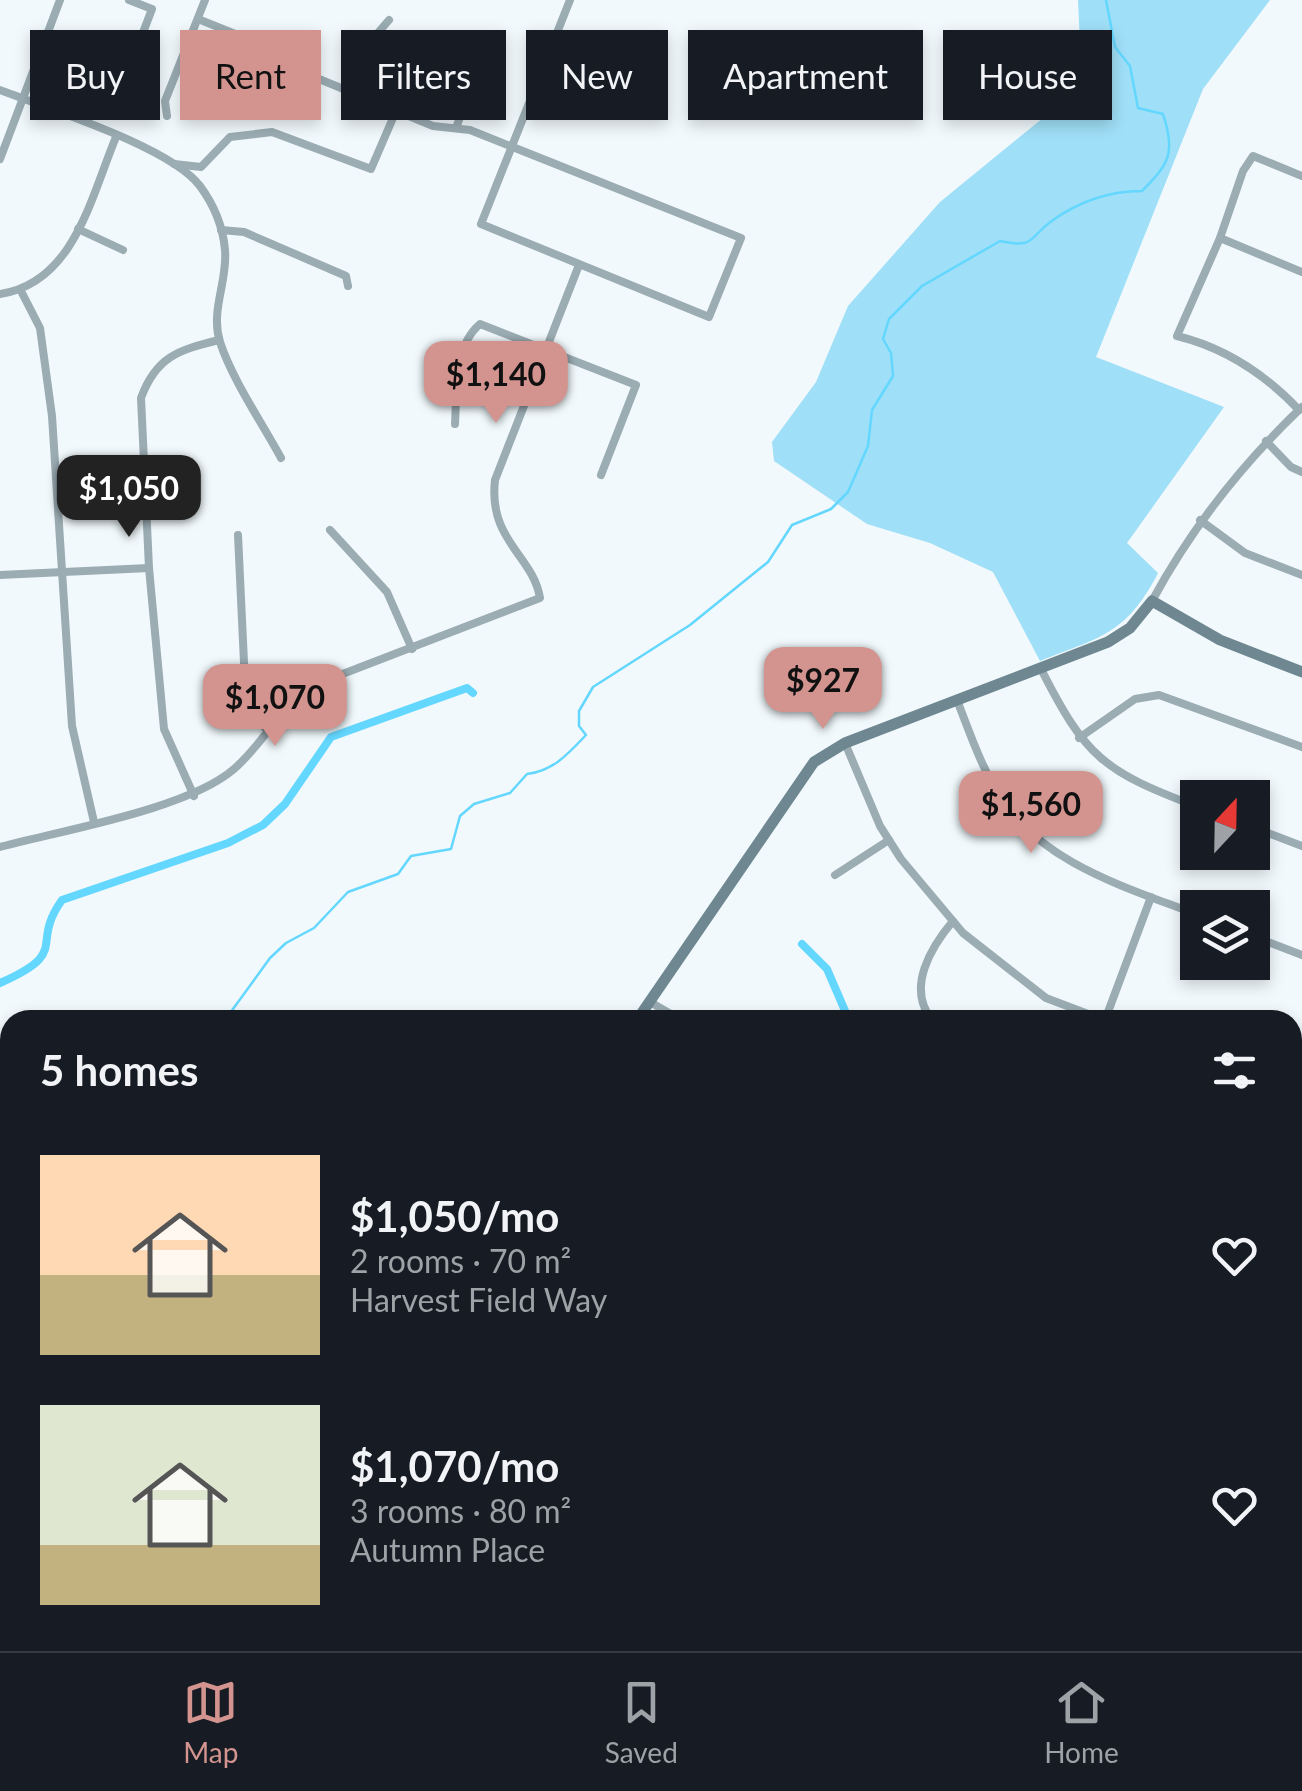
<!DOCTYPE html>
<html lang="en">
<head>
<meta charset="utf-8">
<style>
	:root { --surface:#171b24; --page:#20242c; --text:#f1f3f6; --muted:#9ea1a6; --line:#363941; --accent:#d3948f }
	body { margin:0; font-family:Lato,sans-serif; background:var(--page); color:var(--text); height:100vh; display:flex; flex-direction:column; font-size:38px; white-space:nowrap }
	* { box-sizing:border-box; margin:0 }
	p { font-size:32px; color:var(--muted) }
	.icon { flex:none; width:55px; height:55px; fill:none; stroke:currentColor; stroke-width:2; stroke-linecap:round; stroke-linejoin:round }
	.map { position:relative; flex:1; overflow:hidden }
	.side { position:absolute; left:0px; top:1010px; width:1302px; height:642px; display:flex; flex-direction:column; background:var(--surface); border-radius:30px 30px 0 0; box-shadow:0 5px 15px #0003 }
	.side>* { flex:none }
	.guide { position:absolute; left:30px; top:30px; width:1242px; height:90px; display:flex; gap:20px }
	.needle { width:65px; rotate:22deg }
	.buttons { position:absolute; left:1180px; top:780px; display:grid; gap:20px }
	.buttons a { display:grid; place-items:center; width:90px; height:90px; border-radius:0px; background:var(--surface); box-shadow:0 5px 15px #0003; font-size:50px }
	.price { position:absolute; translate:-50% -85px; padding:0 22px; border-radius:20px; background:var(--accent); color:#111; font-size:32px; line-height:65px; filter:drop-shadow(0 2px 5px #0008) }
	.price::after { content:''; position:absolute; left:50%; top:60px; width:30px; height:22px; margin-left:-15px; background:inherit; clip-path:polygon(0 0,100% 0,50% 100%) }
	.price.selected { background:#222; color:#fff }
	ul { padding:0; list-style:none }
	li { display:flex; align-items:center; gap:30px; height:250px; padding:0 40px }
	li span { display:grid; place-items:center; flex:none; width:280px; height:200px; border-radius:0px; color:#555 }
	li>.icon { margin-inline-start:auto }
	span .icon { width:120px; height:120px; fill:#fffc; stroke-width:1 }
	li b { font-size:42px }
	h2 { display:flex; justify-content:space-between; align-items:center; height:120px; padding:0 40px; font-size:42px }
	.chip { padding:0 35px; border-radius:0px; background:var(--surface); box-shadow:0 5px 15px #0003; font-size:35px; line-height:90px }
	.chip.selected { background:var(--accent); color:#111 }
	.tabs { display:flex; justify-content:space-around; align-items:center; height:140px; border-top:2px solid var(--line); background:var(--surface); font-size:28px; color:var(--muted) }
	.tabs a { display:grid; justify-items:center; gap:5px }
	.tabs .selected { color:var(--accent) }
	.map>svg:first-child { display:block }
	.green { fill:#9fdff7 }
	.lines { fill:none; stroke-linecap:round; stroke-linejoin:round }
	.stream { stroke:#64d7ff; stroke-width:2.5 }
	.canal { stroke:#64d7ff; stroke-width:8 }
	.street { stroke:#9bacb3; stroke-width:8 }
	.secondary { stroke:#6e8791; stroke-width:11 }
</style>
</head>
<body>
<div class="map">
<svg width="1302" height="1651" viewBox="0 0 1302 1651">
	<rect width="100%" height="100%" fill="#f1f9fc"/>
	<g class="green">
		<path d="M1078 0H1270L1203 89 1096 357 1224 407 1127 543 1158 573C1126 635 1100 637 1040 661L993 572 930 543 867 524 774 461 772 442 816 382 848 306 940 202 1082 86Z"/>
		<polygon points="0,1416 10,1420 10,1515 0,1546"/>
	</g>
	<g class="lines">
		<g class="stream">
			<path d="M225 1020 270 958 286 943 314 928 348 892 398 874 411 856 451 849 460 816 474 804 510 793 527 774C553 771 568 754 586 735L579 726V711L593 687 690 625 768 562 792 525 831 509 848 492 868 446 872 410 893 376 891 353 883 339 889 319 922 286 1000 241C1037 249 1028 237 1053 220 1080 201 1111 191 1142 191 1169 164 1176 153 1163 114L1138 108 1130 66 1115 47 1106 0"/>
			<polyline points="44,1651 46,1642"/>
		</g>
		<g class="canal">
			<polyline points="802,944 827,969 849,1020"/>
			<path d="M0 983C72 951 29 946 62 900L228 843 263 825 285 804 331 737 467 688 473 693"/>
			<polyline points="483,1651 484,1642"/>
		</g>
		<g class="street">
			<polyline points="198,19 288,55 307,74 433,126 470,130 741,238 709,317 481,224 570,0"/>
			<polyline points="47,33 131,64 152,9 129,0"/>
			<path d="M0 90C49 109 171 147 200 186 214 205 223 227 225 250 228 281 210 310 220 342 232 379 262 423 281 458"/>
			<polyline points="352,93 376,35 389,20"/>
			<polyline points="167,116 165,101 205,0"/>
			<polyline points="456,128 480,63 474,52"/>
			<polyline points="0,159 60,0"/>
			<polyline points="174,164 201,167 230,137 272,132 371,169 396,111"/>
			<polyline points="78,229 123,250"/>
			<polyline points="221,230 244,232 346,276 348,286"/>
			<polyline points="1220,238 1302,272"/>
			<polyline points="21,291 40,328 52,416 72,726 94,822"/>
			<path d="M0 294C74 283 91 197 116 137"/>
			<path d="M1299 410C1265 374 1226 348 1177 336L1220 238 1243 171 1253 156 1302 176"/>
			<path d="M455 424C457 391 453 347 480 324L636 385 601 475"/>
			<polyline points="1266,441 1291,467 1302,472"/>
			<polyline points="1200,520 1245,553 1302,575"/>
			<polyline points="330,530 387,592 412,649"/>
			<polyline points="238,535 246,705 267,730"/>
			<polyline points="0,575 149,568"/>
			<path d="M1152 601C1192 527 1241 465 1302 407"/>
			<path d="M1040 667C1086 758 1103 771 1198 807"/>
			<path d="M957 700C969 731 980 763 997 792 1039 863 1126 887 1198 915"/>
			<polyline points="1079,738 1135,699 1159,695 1302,747"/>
			<polyline points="845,743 880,826 901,859 963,933 1046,998 1104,1020"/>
			<path d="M194 796 164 729 149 568 141 398C156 357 178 350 219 340"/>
			<polyline points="1252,827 1302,846"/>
			<path d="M0 847C63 830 188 809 234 769 264 743 280 707 314 685L540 598C533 555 488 541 495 480L579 265"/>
			<polyline points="835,875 889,840"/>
			<polyline points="1252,936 1302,955"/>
			<polyline points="650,1002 681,1020"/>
			<path d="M932 1020C906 988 931 947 953 921"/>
			<polyline points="1105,1020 1151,897"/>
			<polyline points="1292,1212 1302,1216"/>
			<polyline points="1294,1247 1302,1227"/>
		</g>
		<g class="secondary">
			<polyline points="637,1020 814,762 845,743 1108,642 1130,628 1152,601 1220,640 1302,672"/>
			<polyline points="0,1406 10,1410"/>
			<polyline points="1292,1616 1302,1619"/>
			<polyline points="614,1642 636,1651"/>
			<polyline points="166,1651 169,1642"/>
			<polyline points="1145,1651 1148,1642"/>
		</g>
	</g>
</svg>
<div class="buttons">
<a><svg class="needle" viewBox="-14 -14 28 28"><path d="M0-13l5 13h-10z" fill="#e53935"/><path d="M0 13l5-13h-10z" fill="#9ea1a6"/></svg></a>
<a><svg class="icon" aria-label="layers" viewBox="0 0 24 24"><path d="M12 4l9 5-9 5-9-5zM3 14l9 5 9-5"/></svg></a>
</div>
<b class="price" style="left:496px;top:426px">$1,140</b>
<b class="price selected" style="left:129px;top:540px">$1,050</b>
<b class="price" style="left:823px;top:732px">$927</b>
<b class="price" style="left:275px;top:749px">$1,070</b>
<b class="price" style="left:1031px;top:856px">$1,560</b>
<div class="guide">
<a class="chip">Buy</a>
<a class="chip selected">Rent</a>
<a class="chip">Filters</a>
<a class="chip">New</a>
<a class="chip">Apartment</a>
<a class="chip">House</a>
</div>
<section class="side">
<h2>5 homes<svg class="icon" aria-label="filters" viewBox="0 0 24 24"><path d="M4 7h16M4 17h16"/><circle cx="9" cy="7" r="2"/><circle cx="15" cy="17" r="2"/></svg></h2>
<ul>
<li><span style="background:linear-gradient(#ffd9b3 60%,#c2b280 0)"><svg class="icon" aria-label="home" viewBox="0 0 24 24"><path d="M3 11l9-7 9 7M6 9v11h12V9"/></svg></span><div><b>$1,050/mo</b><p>2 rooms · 70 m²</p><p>Harvest Field Way</p></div><svg class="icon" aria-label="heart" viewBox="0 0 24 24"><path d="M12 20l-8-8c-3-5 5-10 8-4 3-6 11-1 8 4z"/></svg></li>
<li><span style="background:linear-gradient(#dfe7d0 70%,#c2b280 0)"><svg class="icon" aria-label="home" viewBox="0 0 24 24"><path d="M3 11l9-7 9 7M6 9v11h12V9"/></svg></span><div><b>$1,070/mo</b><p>3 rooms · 80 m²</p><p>Autumn Place</p></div><svg class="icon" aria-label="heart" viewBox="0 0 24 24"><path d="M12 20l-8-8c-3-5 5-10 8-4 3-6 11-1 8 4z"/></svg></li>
</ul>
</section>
</div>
<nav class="tabs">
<a class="selected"><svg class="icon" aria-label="map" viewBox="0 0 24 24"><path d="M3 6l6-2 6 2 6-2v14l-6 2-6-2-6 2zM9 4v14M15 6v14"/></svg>Map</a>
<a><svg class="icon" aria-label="saved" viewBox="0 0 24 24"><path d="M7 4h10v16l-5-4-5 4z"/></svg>Saved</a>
<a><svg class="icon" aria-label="home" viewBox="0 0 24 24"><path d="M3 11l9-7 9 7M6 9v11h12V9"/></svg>Home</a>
</nav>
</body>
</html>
